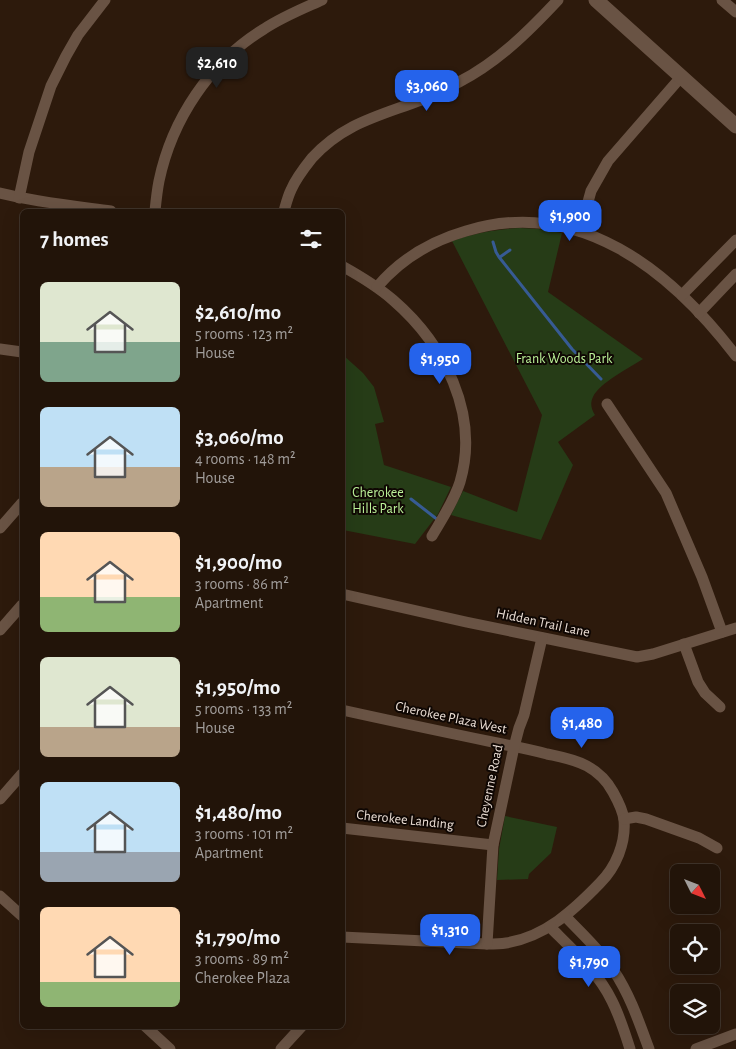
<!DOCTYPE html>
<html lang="en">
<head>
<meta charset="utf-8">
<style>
	:root { --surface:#221409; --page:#2e2117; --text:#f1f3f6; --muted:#a29e9c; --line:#3f332a; --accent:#2563eb }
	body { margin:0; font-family:"Alegreya Sans",sans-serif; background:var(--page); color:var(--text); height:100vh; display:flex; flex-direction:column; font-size:19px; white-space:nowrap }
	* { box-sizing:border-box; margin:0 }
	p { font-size:16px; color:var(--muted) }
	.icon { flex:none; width:28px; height:28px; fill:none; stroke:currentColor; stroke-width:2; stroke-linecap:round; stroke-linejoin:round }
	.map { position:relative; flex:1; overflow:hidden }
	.side { position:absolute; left:20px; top:209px; width:325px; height:820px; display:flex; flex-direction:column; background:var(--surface); border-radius:8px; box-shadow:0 5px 20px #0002,0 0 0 1px var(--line) }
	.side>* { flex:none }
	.needle { width:32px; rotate:132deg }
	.controls { position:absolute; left:670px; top:864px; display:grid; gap:10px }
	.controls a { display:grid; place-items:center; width:50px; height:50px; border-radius:8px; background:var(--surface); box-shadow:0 5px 20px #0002,0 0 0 1px var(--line); font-size:25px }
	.price { position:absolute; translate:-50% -42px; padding:0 11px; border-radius:10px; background:var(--accent); color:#fff; font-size:16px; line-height:32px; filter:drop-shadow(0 1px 2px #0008) }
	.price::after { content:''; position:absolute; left:50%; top:30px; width:15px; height:11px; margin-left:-8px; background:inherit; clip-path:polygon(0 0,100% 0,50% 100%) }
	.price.current { background:#222; color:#fff }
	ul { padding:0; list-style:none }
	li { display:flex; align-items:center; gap:15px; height:125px; padding:0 20px }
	li span { display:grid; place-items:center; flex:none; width:140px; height:100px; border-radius:8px; color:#555 }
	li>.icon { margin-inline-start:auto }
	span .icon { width:60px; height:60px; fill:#fffc; stroke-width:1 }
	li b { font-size:21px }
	h2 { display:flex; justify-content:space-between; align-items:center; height:60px; padding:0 20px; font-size:21px }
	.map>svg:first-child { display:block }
	.green { fill:#263c17 }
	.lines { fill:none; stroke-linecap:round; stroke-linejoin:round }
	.stream { stroke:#375b94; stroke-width:3 }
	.street { stroke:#695344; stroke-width:11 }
	.secondary { stroke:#695344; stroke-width:15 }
	.labels { text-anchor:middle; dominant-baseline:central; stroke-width:4; stroke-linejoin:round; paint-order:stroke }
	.park-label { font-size:14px; fill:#bbf298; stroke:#0f0703 }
	.street-label { font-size:14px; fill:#eaddd4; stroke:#0f0703 }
</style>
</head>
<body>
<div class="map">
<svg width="736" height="1049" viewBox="0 0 736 1049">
	<rect width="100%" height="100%" fill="#2d1a0c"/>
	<g class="green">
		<path d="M520 228 539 229 562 233 548 292 643 359C631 367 599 383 593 397 590 403 591 409 595 415L558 442 573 465 541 540 451 515 463 491 517 512 542 415 452 241C474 233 497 229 520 228Z"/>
		<polygon points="343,355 363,373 374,387 384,422 375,424 384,465 451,487 438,514 415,544 343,530"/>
		<polygon points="505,816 557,827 551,853 529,874 528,879 497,880 499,849"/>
	</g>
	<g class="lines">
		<g class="stream">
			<polyline points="493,242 496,252 499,257 572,349 601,379"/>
			<polyline points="500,257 510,250"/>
			<polyline points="411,499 438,520"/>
		</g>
		<g class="street">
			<polyline points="722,0 736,12"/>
			<path d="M0 193C36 202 74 206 111 211"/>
			<polyline points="19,198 29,152 51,86 66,56 78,35 105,0"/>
			<path d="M155 211C156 201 157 191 159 181 172 119 210 62 264 29 282 17 302 9 322 0"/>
			<path d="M284 211C286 204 288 196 291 190 296 178 304 168 312 158 344 123 379 116 421 100 434 95 447 88 459 82 498 62 529 31 558 0"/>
			<polyline points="580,231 591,191 608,161 681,77"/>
			<path d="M342 266C360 276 377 286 393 300 444 344 480 414 460 482 454 501 442 519 432 536"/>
			<path d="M377 287C400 260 431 241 466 231 579 196 671 271 736 356"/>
			<polyline points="682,295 736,240"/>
			<polyline points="699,313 736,274"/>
			<polyline points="0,349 22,352"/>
			<polyline points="607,404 666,493 702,577 722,632"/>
			<polyline points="0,528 22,503"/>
			<polyline points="342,594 466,622 637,657 653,654 736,628"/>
			<polyline points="0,630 22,605"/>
			<polyline points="684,644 698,682 705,693 720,707"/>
			<path d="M342 710C396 722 449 733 502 744 517 747 532 750 547 754 561 757 574 759 587 766 598 772 607 781 613 792 618 801 623 811 624 820 626 843 616 867 600 883 574 910 545 937 506 943 500 944 494 944 487 944L342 937"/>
			<polyline points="0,799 22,774"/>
			<polyline points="624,819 636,817 646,819 699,838 717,848"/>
			<polyline points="342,828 493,845"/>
			<polyline points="0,896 22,916"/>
			<path d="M565 916C582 934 601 951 614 971 630 995 639 1022 649 1049"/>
			<path d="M550 927C573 950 598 972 612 1001 620 1017 625 1033 630 1049"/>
			<polyline points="487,944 493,845 514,747 519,728 524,715 542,638"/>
			<polyline points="145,1026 170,1049"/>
			<polyline points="281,1049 302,1026"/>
			<polyline points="696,1049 736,1034"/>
		</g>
		<polyline class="secondary" points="596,0 736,126"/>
	</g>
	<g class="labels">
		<g class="park-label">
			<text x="564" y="359">Frank Woods Park</text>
			<text x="378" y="493">Cherokee<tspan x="378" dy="16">Hills Park</tspan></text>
		</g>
		<g class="street-label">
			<text transform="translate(543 623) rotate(12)">Hidden Trail Lane</text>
			<text transform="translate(451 718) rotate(12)">Cherokee Plaza West</text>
			<text transform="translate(490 786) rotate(-78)">Cheyenne Road</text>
			<text transform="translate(405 820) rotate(6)">Cherokee Landing</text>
		</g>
	</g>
</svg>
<div class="controls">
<a><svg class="needle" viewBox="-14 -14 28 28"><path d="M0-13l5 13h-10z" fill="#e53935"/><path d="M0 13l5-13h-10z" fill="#a29e9c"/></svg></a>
<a><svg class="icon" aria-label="locate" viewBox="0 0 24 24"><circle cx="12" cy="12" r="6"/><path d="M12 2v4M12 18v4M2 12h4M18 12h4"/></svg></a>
<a><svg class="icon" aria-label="layers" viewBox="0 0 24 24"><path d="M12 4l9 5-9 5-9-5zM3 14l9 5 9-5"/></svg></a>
</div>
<b class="price current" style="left:217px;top:89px">$2,610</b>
<b class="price" style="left:427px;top:112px">$3,060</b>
<b class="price" style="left:570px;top:242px">$1,900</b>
<b class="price" style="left:440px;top:385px">$1,950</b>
<b class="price" style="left:582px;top:749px">$1,480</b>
<b class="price" style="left:450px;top:956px">$1,310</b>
<b class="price" style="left:589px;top:988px">$1,790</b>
<section class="side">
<h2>7 homes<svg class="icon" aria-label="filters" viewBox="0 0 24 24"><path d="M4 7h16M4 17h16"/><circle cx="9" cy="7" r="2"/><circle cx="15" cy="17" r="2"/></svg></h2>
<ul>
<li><span style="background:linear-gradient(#dfe7d0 60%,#7fa58c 0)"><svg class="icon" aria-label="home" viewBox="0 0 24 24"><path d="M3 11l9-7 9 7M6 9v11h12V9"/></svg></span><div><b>$2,610/mo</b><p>5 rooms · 123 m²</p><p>House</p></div></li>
<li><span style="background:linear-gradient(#bfe0f5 60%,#b9a48a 0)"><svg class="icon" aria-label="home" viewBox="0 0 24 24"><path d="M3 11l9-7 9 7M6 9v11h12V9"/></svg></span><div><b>$3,060/mo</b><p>4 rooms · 148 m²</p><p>House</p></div></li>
<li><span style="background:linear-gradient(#ffd9b3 65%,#8fb573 0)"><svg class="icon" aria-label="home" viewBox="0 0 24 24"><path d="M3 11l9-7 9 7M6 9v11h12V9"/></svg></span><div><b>$1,900/mo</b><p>3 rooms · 86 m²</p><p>Apartment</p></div></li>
<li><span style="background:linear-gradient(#dfe7d0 70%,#b9a48a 0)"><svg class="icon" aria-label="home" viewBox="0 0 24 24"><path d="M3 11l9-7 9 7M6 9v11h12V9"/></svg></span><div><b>$1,950/mo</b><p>5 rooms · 133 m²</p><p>House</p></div></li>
<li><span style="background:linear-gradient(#bfe0f5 70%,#9aa5b1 0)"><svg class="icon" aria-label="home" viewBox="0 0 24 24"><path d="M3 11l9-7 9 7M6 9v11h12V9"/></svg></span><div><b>$1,480/mo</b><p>3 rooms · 101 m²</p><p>Apartment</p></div></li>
<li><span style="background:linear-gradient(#ffd9b3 75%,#8fb573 0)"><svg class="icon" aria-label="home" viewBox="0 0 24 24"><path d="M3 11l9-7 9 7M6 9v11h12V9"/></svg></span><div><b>$1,790/mo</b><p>3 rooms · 89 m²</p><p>Cherokee Plaza</p></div></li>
</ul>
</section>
</div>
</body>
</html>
